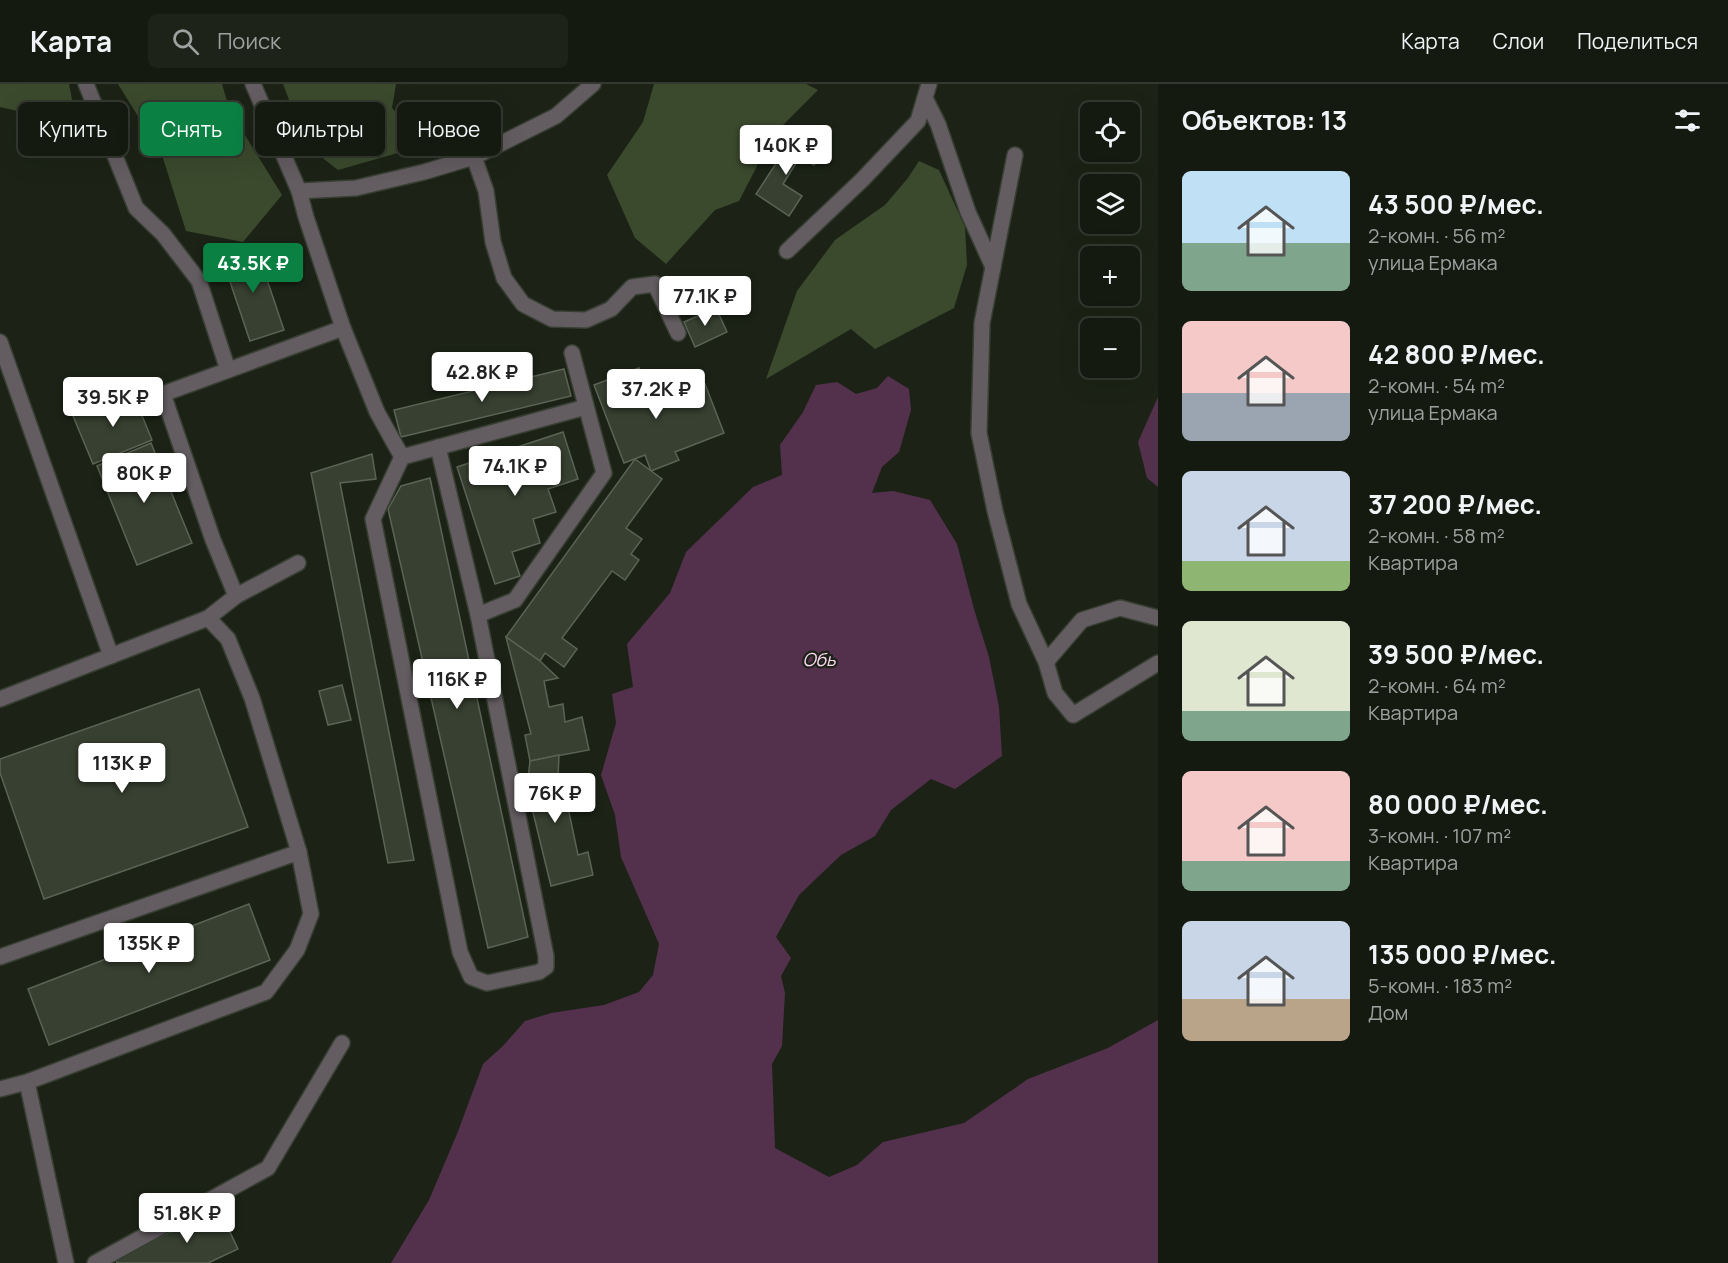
<!DOCTYPE html>
<html lang="ru">
<head>
<meta charset="utf-8">
<style>
	:root { --surface:#151a10; --page:#1e2319; --text:#f1f3f6; --muted:#9da19f; --line:#343830; --accent:#0b8043 }
	body { margin:0; font-family:Manrope,sans-serif; background:var(--page); color:var(--text); height:100vh; display:flex; flex-direction:column; font-size:22px; white-space:nowrap }
	* { box-sizing:border-box; margin:0 }
	p { font-size:20px; color:var(--muted) }
	.icon { flex:none; width:33px; height:33px; fill:none; stroke:currentColor; stroke-width:2; stroke-linecap:round; stroke-linejoin:round }
	.map { position:relative; flex:1; overflow:hidden }
	.details { display:flex; flex-direction:column; background:var(--surface); width:570px }
	.details>* { flex:none }
	.guide { position:absolute; left:18px; top:18px; width:570px; height:54px; display:flex; gap:12px }
	.tools { position:absolute; left:1080px; top:18px; display:grid; gap:12px }
	.tools a { display:grid; place-items:center; width:60px; height:60px; border-radius:9px; background:var(--surface); box-shadow:0 6px 24px #0002,0 0 0 2px var(--line); font-size:30px }
	.price { position:absolute; translate:-50% -51px; padding:0 14px; border-radius:6px; background:#fff; color:#222; font-size:20px; line-height:39px; filter:drop-shadow(0 2px 3px #0008) }
	.price::after { content:''; position:absolute; left:50%; top:36px; width:18px; height:14px; margin-left:-9px; background:inherit; clip-path:polygon(0 0,100% 0,50% 100%) }
	.price.current { background:var(--accent); color:#fff }
	ul { padding:0; list-style:none }
	li { display:flex; align-items:center; gap:18px; height:150px; padding:0 24px }
	li span { display:grid; place-items:center; flex:none; width:168px; height:120px; border-radius:9px; color:#555 }
	li>.icon { margin-inline-start:auto }
	span .icon { width:72px; height:72px; fill:#fffc; stroke-width:1 }
	li b { font-size:26px }
	h2 { display:flex; justify-content:space-between; align-items:center; height:72px; padding:0 24px; font-size:26px }
	.tag { padding:0 21px; border-radius:9px; background:var(--surface); box-shadow:0 6px 24px #0002,0 0 0 2px var(--line); font-size:21px; line-height:54px }
	.tag.current { background:var(--accent); color:#fff }
	header { display:flex; align-items:center; gap:36px; box-sizing:border-box; height:84px; padding:0 30px; background:var(--surface); border-bottom:2px solid var(--line) }
	header strong { font-size:28px }
	nav { display:flex; gap:33px; margin-inline-start:auto; font-size:21px }
	.search { width:420px; height:54px; background:var(--page); display:flex; align-items:center; gap:15px; box-sizing:border-box; padding:0 21px; border-radius:9px; color:var(--muted); font-size:22px }
	main { display:flex; flex:1; min-height:0 }
	.map>svg:first-child { display:block }
	.green { fill:#3b4a2d }
	.water { fill:#53314d }
	.building { fill:#384031; stroke:#5b6454; stroke-width:1.5 }
	.lines { fill:none; stroke-linecap:round; stroke-linejoin:round }
	.minor-casing { stroke:#373e32; stroke-width:18 }
	.minor { stroke:#635c61; stroke-width:15 }
	.labels { text-anchor:middle; dominant-baseline:central; stroke-width:4.5; stroke-linejoin:round; paint-order:stroke }
	.water-label { font-size:18px; font-style:italic; fill:#fbd6f3; stroke:#1c2316 }
</style>
</head>
<body>
<header>
<strong>Карта</strong>
<div class="search"><svg class="icon" aria-label="search" viewBox="0 0 24 24"><circle cx="10" cy="10" r="6"/><path d="M15 15l6 6"/></svg>Поиск</div>
<nav><a>Карта</a><a>Слои</a><a>Поделиться</a></nav>
</header>
<main>
<div class="map">
<svg width="1158" height="1179" viewBox="0 0 1158 1179">
	<rect width="100%" height="100%" fill="#1c2316"/>
	<g class="green">
		<polygon points="0,0 69,0 75,31 44,33 0,23"/>
		<polygon points="118,0 222,0 230,27 282,111 243,158 186,147 162,71"/>
		<polygon points="283,0 396,0 392,24 426,61 338,86 306,61"/>
		<polygon points="654,0 806,0 818,6 773,51 739,117 715,126 666,180 635,154 607,91 643,38"/>
		<polygon points="919,77 939,86 965,143 967,181 954,224 875,265 851,245 766,295 797,207 835,156 885,121 908,94"/>
	</g>
	<g class="water">
		<polygon points="888,292 909,305 911,326 899,368 882,383 872,409 893,407 930,416 957,460 974,525 989,573 999,623 1002,672 955,705 931,695 891,726 875,752 841,771 799,811 776,853 791,874 781,892 785,909 782,962 772,980 775,1064 829,1093 857,1081 883,1058 964,1039 1028,995 1108,964 1158,936 1158,1179 391,1179 429,1116 457,1050 483,980 503,962 525,937 551,929 604,921 639,908 653,891 659,860 621,773 615,731 601,691 616,639 612,610 633,603 627,560 670,509 686,468 753,403 782,391 780,361 803,328 816,301 837,298 856,310 877,304"/>
		<polygon points="1158,313 1158,403 1147,394 1138,358"/>
	</g>
	<g class="building">
		<polygon points="794,52 821,69 814,81 800,73 783,100 802,112 789,132 756,110"/>
		<polygon points="256,163 284,246 250,257 222,174"/>
		<polygon points="716,224 727,248 695,263 684,238"/>
		<polygon points="639,284 655,327 679,317 677,312 705,300 724,349 675,368 679,376 651,387 645,371 624,379 594,301"/>
		<polygon points="564,285 571,312 401,353 394,326"/>
		<polygon points="132,307 152,356 93,380 73,332"/>
		<polygon points="563,348 578,395 548,405 556,428 533,435 540,459 512,468 520,492 495,500 457,383"/>
		<polygon points="151,359 192,459 137,481 97,382"/>
		<polygon points="372,370 376,395 340,399 414,776 388,779 311,389"/>
		<polygon points="635,375 662,395 626,444 642,455 631,470 639,476 625,496 612,487 562,554 577,565 564,583 545,569 540,577 506,553"/>
		<polygon points="430,394 528,853 488,864 388,425 401,402"/>
		<polygon points="506,553 540,577 558,594 544,597 549,623 563,620 565,638 582,633 589,666 530,677 525,651 531,650"/>
		<polygon points="342,601 351,636 328,641 319,607"/>
		<polygon points="199,605 248,743 44,815 0,689 0,675"/>
		<polygon points="559,671 557,715 566,714 578,771 588,768 593,791 551,802 527,704 530,677"/>
		<polygon points="249,820 270,876 49,961 28,905"/>
		<polygon points="219,1125 238,1165 208,1179 117,1179 115,1174"/>
	</g>
	<g class="lines">
		<g class="minor-casing">
			<g id="minor">
				<polyline points="86,0 136,124 163,150 199,197 228,286"/>
				<polyline points="253,0 299,107 306,133 343,244 377,328 402,373 586,323"/>
				<polyline points="925,14 938,40 968,128 993,183"/>
				<polyline points="1015,71 982,239 979,349 995,427 1019,520 1046,578 1055,609 1073,631 1158,579"/>
				<polyline points="474,73 486,107 493,158 504,194 523,220 552,235 586,236 611,225 632,203 655,200 678,249"/>
				<polyline points="299,107 356,104 424,88 474,73 556,32 593,0"/>
				<polyline points="787,167 862,96 918,37 929,0"/>
				<polyline points="0,258 111,572"/>
				<polyline points="402,373 373,435 460,868 471,893 487,899 539,888 546,883 546,872 478,531 438,363"/>
				<polyline points="236,512 213,456 163,310 343,244"/>
				<polyline points="478,531 515,516 604,389 572,269"/>
				<polyline points="208,534 236,512 298,479"/>
				<polyline points="1046,578 1082,536 1120,524 1158,534"/>
				<polyline points="0,615 208,534 228,555 252,614 299,768 311,830 297,866 266,908 27,998 0,1005"/>
				<polyline points="0,873 299,768"/>
				<polyline points="27,998 66,1179"/>
				<polyline points="95,1179 268,1084 342,959"/>
			</g>
		</g>
		<use href="#minor" class="minor"/>
	</g>
	<g class="labels">
		<g class="water-label">
			<text x="819" y="575">Обь</text>
		</g>
	</g>
</svg>
<div class="tools">
<a><svg class="icon" aria-label="locate" viewBox="0 0 24 24"><circle cx="12" cy="12" r="6"/><path d="M12 2v4M12 18v4M2 12h4M18 12h4"/></svg></a>
<a><svg class="icon" aria-label="layers" viewBox="0 0 24 24"><path d="M12 4l9 5-9 5-9-5zM3 14l9 5 9-5"/></svg></a>
<a>+</a>
<a>−</a>
</div>
<b class="price" style="left:786px;top:92px">140K ₽</b>
<b class="price current" style="left:253px;top:210px">43.5K ₽</b>
<b class="price" style="left:705px;top:243px">77.1K ₽</b>
<b class="price" style="left:482px;top:319px">42.8K ₽</b>
<b class="price" style="left:656px;top:336px">37.2K ₽</b>
<b class="price" style="left:113px;top:344px">39.5K ₽</b>
<b class="price" style="left:515px;top:413px">74.1K ₽</b>
<b class="price" style="left:144px;top:420px">80K ₽</b>
<b class="price" style="left:457px;top:626px">116K ₽</b>
<b class="price" style="left:122px;top:710px">113K ₽</b>
<b class="price" style="left:555px;top:740px">76K ₽</b>
<b class="price" style="left:149px;top:890px">135K ₽</b>
<b class="price" style="left:187px;top:1160px">51.8K ₽</b>
<div class="guide">
<a class="tag">Купить</a>
<a class="tag current">Снять</a>
<a class="tag">Фильтры</a>
<a class="tag">Новое</a>
</div>
</div>
<section class="details">
<h2>Объектов: 13<svg class="icon" aria-label="filters" viewBox="0 0 24 24"><path d="M4 7h16M4 17h16"/><circle cx="9" cy="7" r="2"/><circle cx="15" cy="17" r="2"/></svg></h2>
<ul>
<li><span style="background:linear-gradient(#bfe0f5 60%,#7fa58c 0)"><svg class="icon" aria-label="home" viewBox="0 0 24 24"><path d="M3 11l9-7 9 7M6 9v11h12V9"/></svg></span><div><b>43 500 ₽/мес.</b><p>2-комн. · 56 m²</p><p>улица Ермака</p></div></li>
<li><span style="background:linear-gradient(#f6c9c9 60%,#9aa5b1 0)"><svg class="icon" aria-label="home" viewBox="0 0 24 24"><path d="M3 11l9-7 9 7M6 9v11h12V9"/></svg></span><div><b>42 800 ₽/мес.</b><p>2-комн. · 54 m²</p><p>улица Ермака</p></div></li>
<li><span style="background:linear-gradient(#c9d6e8 75%,#8fb573 0)"><svg class="icon" aria-label="home" viewBox="0 0 24 24"><path d="M3 11l9-7 9 7M6 9v11h12V9"/></svg></span><div><b>37 200 ₽/мес.</b><p>2-комн. · 58 m²</p><p>Квартира</p></div></li>
<li><span style="background:linear-gradient(#dfe7d0 75%,#7fa58c 0)"><svg class="icon" aria-label="home" viewBox="0 0 24 24"><path d="M3 11l9-7 9 7M6 9v11h12V9"/></svg></span><div><b>39 500 ₽/мес.</b><p>2-комн. · 64 m²</p><p>Квартира</p></div></li>
<li><span style="background:linear-gradient(#f6c9c9 75%,#7fa58c 0)"><svg class="icon" aria-label="home" viewBox="0 0 24 24"><path d="M3 11l9-7 9 7M6 9v11h12V9"/></svg></span><div><b>80 000 ₽/мес.</b><p>3-комн. · 107 m²</p><p>Квартира</p></div></li>
<li><span style="background:linear-gradient(#c9d6e8 65%,#b9a48a 0)"><svg class="icon" aria-label="home" viewBox="0 0 24 24"><path d="M3 11l9-7 9 7M6 9v11h12V9"/></svg></span><div><b>135 000 ₽/мес.</b><p>5-комн. · 183 m²</p><p>Дом</p></div></li>
</ul>
</section>
</main>
</body>
</html>
